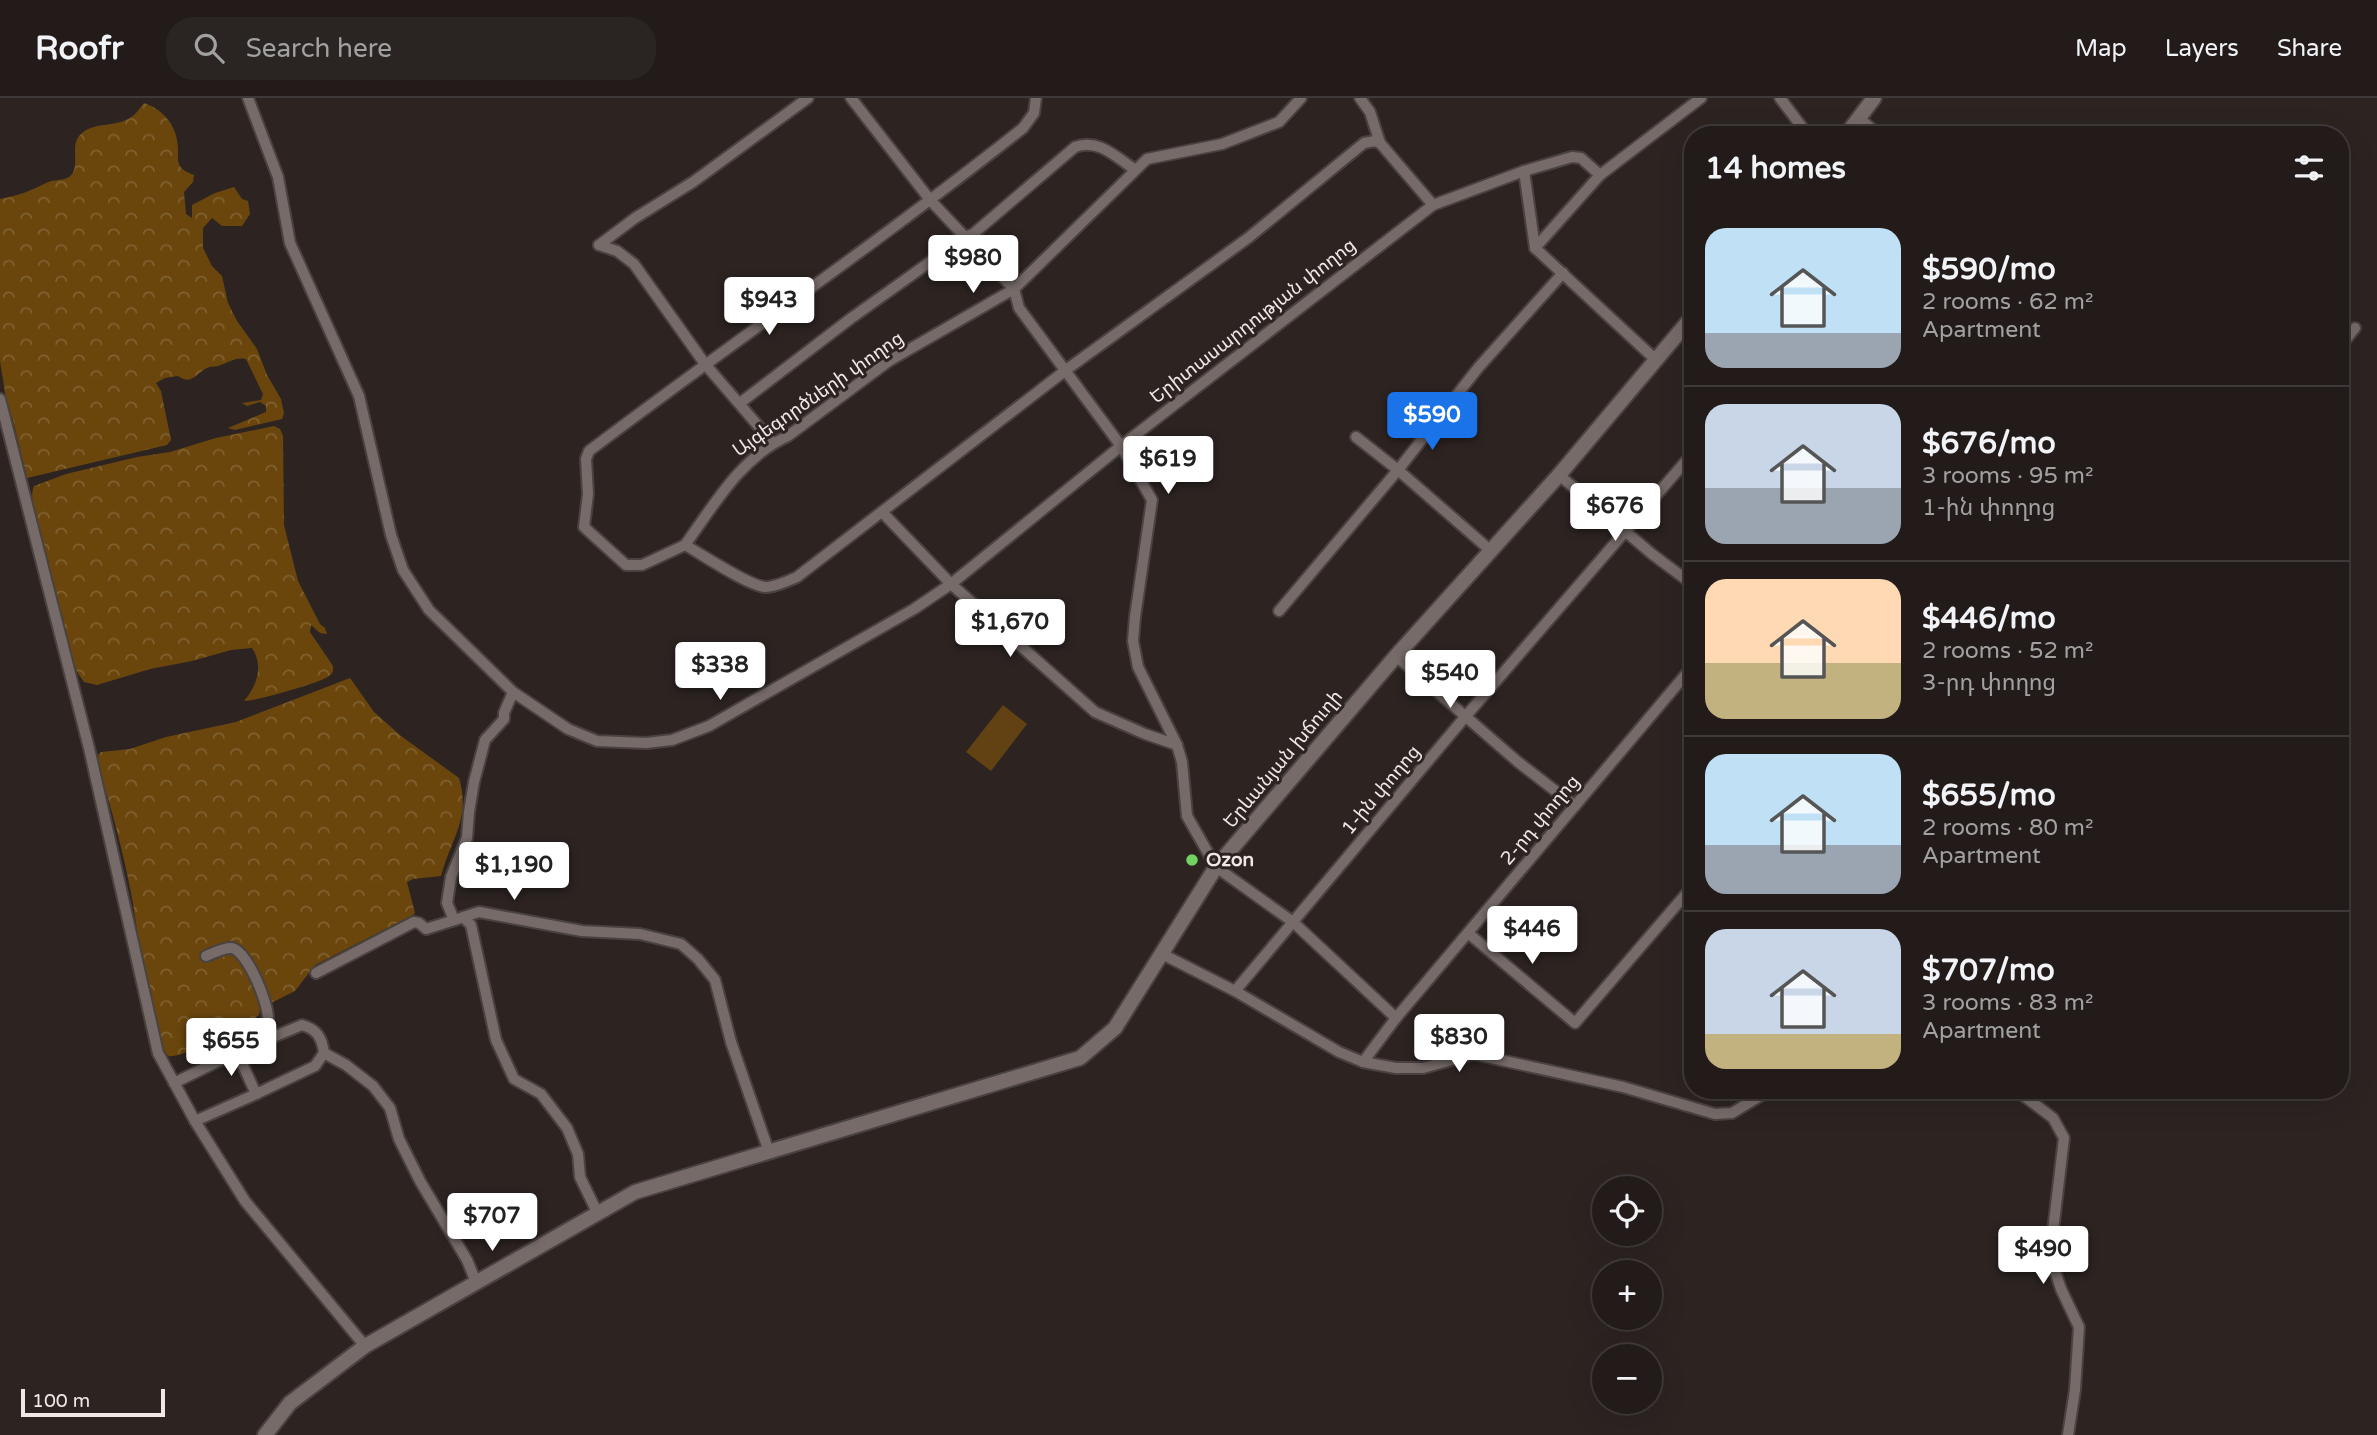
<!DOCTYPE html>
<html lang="en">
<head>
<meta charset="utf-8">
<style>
	:root { --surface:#221b1a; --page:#2a2423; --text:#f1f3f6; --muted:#a2a1a2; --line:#3f3939; --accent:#1a73e8 }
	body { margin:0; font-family:"Varela Round","Noto Sans Armenian",sans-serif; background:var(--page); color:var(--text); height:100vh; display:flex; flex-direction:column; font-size:26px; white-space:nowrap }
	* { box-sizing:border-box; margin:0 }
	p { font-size:23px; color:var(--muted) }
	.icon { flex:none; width:38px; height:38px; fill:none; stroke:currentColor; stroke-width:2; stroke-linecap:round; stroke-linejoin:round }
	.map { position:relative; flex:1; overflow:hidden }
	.sheet { position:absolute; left:1684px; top:28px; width:665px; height:973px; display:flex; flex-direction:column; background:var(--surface); border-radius:28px; box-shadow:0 7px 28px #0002,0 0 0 2px var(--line) }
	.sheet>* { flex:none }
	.controls { position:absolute; left:1592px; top:1078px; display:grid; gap:14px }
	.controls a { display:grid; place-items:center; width:70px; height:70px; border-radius:50%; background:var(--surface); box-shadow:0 7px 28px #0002,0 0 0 2px var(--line); font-size:35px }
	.scale { position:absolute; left:21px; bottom:18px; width:144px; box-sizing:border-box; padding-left:7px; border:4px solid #efe8e7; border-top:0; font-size:19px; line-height:24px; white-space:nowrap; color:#efe8e7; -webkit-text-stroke:5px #2d2422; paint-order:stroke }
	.price { position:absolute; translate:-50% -60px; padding:0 16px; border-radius:7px; background:#fff; color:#222; font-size:23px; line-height:46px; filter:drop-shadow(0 2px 4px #0008) }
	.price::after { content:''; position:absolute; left:50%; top:42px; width:21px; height:16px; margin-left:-10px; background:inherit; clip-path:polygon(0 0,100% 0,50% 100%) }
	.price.active { background:var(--accent); color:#fff }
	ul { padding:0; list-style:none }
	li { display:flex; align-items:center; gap:21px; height:175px; padding:0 21px }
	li+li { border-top:2px solid var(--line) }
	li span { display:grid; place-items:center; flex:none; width:196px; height:140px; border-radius:21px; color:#555 }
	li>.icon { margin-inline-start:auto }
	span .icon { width:84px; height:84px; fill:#fffc; stroke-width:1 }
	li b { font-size:30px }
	h2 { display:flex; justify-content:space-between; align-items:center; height:84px; padding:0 21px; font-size:30px }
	header { display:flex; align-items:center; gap:42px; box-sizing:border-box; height:98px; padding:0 35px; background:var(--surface); border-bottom:2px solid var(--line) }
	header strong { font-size:33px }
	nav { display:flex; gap:38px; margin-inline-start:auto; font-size:24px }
	.search { width:490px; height:63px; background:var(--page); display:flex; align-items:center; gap:18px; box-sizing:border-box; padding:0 24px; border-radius:28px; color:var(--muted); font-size:26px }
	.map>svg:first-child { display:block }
	.forest { fill:url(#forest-crowns) }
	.green { fill:#624213 }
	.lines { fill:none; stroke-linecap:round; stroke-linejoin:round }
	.minor-casing { stroke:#494241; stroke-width:14 }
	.secondary-casing { stroke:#494241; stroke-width:18 }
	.minor { stroke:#766b69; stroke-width:10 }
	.secondary { stroke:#766b69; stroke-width:14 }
	.poi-dot { fill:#70d35f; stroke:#2d2422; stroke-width:2.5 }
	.labels { text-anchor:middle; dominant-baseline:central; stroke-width:6; stroke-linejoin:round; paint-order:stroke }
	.street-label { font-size:19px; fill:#efe8e7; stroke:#2d2422 }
	.poi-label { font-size:19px; font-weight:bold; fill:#efe8e7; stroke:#2d2422; text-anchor:start }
</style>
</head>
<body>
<header>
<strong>Roofr</strong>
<div class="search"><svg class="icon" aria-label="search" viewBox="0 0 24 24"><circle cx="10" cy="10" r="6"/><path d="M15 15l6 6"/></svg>Search here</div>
<nav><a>Map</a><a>Layers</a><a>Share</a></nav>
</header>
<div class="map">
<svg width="2377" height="1337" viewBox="0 0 2377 1337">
	<defs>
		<pattern id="forest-crowns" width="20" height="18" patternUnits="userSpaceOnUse" patternTransform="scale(1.75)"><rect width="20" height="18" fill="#6a460d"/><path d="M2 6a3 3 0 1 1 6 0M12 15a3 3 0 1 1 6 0" fill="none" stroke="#806130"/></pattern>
	</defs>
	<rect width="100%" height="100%" fill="#2d2422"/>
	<g class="forest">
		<path d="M144 5C165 12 178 30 178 52 178 58 177 63 180 68 183 73 189 75 194 77L193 84 184 94 186 116 192 120V107L215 95 234 89 242 101 248 103 250 116 242 128H222L212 120 203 130V150L212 168 222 178 228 205 237 223 257 251 267 277 281 301 284 315 282 321 235 332 228 330 266 314V308L260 304 247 308 242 305 261 302 263 296 246 261C235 259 228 265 218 268 215 269 210 268 207 270 196 275 192 288 178 278L165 280 156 285 161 293 171 342 167 347 27 380 13 322 7 307 0 263V101C17 98 31 93 46 85 56 80 70 85 74 72 78 59 70 45 82 35 96 24 113 29 128 21 135 18 139 11 144 5Z"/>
		<path d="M274 328 280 331 283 338 284 427 298 483 320 526 325 530 327 536 320 535 311 527 310 534 333 568C333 573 334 574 329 578 323 584 253 604 244 603 257 588 264 567 252 550L231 552 192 563 150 571 97 587 84 584C61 554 60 505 47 469L49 464C42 450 27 401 34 388L66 376 137 359 170 354 216 340Z"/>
		<path d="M350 580 374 614 401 638 459 680C471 720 451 741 441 778L413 781 407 784 415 815 413 817 315 867 295 893 271 905C254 891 256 864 237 850L224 849 205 858 207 860 228 854C248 861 264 897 259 917 244 928 185 961 168 958 152 939 137 830 132 800 124 758 113 715 100 674L98 657 101 654 130 651 166 639 236 624Z"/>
	</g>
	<polygon class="green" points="1003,607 1027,626 991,673 966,654"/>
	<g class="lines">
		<g class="minor-casing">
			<g id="minor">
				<polyline points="248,0 278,79 290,145 359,298 391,437 403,472 429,512 513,594 568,631 597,643 646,645 672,642 709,628 914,511 951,486 1121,348 1433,107 1524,73 1572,59 1581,60 1600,77"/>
				<polyline points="851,0 931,103 1014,191 1019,210 1121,348 1152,402 1135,519 1133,543 1138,569 1177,647 1182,664 1187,718 1216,769 1293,824 1396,920"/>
				<path d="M1036 0 1034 15 1023 30C882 142 733 244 589 353L586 361 588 396 584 429 626 467H642L685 447C703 457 747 487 765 489 775 489 788 483 797 479L1066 272 1248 140 1364 45 1375 43 1380 45 1433 107"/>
				<polyline points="1360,0 1370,14 1380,45"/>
				<polyline points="1780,0 1808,37"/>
				<polyline points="1859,20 1879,37"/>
				<polyline points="1524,73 1535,150 1656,262"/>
				<polyline points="599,147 617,153 634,166 705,266 773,345"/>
				<polyline points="599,147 635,120 693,84 808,0"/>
				<polyline points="1535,150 1600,77 1701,0"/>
				<polyline points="2340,249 2355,230"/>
				<polyline points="0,301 89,650 158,955 195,1023 245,1103 365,1248"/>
				<path d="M740 305 850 221 965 139 973 136 1075 49C1098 40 1116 59 1134 71"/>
				<polyline points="1356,339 1398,372 1490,452"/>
				<polyline points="1559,377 1652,456 1692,486"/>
				<polyline points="882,414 951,486 1095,614 1145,636 1177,647"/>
				<path d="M685 447C714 407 741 359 788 338L889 263 1014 191 1147 61 1222 46 1279 24 1301 0"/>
				<polyline points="1279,513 1398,372 1478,270 1563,175"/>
				<polyline points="1396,558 1518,664 1575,708"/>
				<polyline points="454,822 447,805 451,779 467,740 469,714 474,684 485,642 504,621 504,615 513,594"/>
				<polyline points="1468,835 1575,925 1692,789"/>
				<polyline points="1162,856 1235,893 1339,954 1363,964 1396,970 1423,970 1473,956 1623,989 1715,1016 1732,1015 1770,992"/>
				<path d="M206 858C214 855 224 849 232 850 248 854 269 906 268 922 268 928 264 937 262 943"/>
				<polyline points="316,875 414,824 419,825 426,831 461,820"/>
				<polyline points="1235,893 1465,619 1692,356"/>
				<path d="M237 954 302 927C317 931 322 940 324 955L315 968 256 996"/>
				<polyline points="324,955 346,967 373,988 390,1010 399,1041 420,1083 467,1162 476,1184"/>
				<polyline points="1363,964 1396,920 1692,569"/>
				<polyline points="174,985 237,954 256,996 195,1023"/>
				<polyline points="2016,992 2053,1020 2064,1040 2050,1158 2061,1191 2079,1229 2075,1292 2068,1337"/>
				<polyline points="597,1114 580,1079 578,1056 567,1030 541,996 514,981 496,942 471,827 463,819 479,814 582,833 640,836 681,846 698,861 715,882 731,944 769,1054"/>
			</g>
		</g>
		<g class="secondary-casing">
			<g id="secondary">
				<polyline points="1846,37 1874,0"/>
				<polyline points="265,1337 290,1305 365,1248 635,1094 1080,960 1115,930 1216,769 1396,558 1559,377 1692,219"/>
			</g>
		</g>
		<use href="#minor" class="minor"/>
		<use href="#secondary" class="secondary"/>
	</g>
	<circle class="poi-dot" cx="1192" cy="762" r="7"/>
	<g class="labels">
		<g class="street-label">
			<text transform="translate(1253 223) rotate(-38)">Երիտասարդության փողոց</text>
			<text transform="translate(818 296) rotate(-35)">Այգեգործների փողոց</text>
			<text transform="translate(1283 661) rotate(-50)">Երևանյան խճուղի</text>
			<text transform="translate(1381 692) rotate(-50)">1-ին փողոց</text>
			<text transform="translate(1540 722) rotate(-50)">2-րդ փողոց</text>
		</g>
		<g class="poi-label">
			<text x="1206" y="762">Ozon</text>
		</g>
	</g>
</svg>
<div class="controls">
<a><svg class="icon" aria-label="locate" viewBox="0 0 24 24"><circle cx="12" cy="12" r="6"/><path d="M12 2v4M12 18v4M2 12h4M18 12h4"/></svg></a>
<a>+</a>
<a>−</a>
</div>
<div class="scale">100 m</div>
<b class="price" style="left:973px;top:197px">$980</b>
<b class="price" style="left:769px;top:239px">$943</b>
<b class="price active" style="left:1432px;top:354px">$590</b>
<b class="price" style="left:1168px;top:398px">$619</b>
<b class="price" style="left:1615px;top:445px">$676</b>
<b class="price" style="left:1010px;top:561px">$1,670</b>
<b class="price" style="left:720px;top:604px">$338</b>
<b class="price" style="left:1450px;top:612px">$540</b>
<b class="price" style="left:514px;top:804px">$1,190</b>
<b class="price" style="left:1532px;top:868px">$446</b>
<b class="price" style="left:1459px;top:976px">$830</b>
<b class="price" style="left:231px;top:980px">$655</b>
<b class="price" style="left:492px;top:1155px">$707</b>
<b class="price" style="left:2043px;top:1188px">$490</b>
<section class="sheet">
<h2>14 homes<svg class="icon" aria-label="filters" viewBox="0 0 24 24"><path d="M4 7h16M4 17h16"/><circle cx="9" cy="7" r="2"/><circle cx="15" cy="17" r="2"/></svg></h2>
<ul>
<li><span style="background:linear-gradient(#bfe0f5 75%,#9aa5b1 0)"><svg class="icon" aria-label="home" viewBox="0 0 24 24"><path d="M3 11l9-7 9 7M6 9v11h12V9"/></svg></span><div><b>$590/mo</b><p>2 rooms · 62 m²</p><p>Apartment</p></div></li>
<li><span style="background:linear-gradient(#c9d6e8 60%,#9aa5b1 0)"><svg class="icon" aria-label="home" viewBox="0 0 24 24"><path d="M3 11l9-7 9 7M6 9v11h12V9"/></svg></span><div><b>$676/mo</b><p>3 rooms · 95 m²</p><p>1-ին փողոց</p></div></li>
<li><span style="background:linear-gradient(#ffd9b3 60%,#c2b280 0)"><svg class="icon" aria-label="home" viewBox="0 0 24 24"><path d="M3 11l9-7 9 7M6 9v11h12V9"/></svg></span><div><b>$446/mo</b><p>2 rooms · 52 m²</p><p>3-րդ փողոց</p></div></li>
<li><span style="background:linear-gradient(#bfe0f5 65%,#9aa5b1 0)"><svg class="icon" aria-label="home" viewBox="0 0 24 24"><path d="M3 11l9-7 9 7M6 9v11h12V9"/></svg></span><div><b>$655/mo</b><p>2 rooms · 80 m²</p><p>Apartment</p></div></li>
<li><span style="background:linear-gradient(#c9d6e8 75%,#c2b280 0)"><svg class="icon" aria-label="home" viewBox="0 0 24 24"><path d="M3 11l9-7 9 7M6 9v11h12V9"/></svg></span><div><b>$707/mo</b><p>3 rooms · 83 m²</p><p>Apartment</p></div></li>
</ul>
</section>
</div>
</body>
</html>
